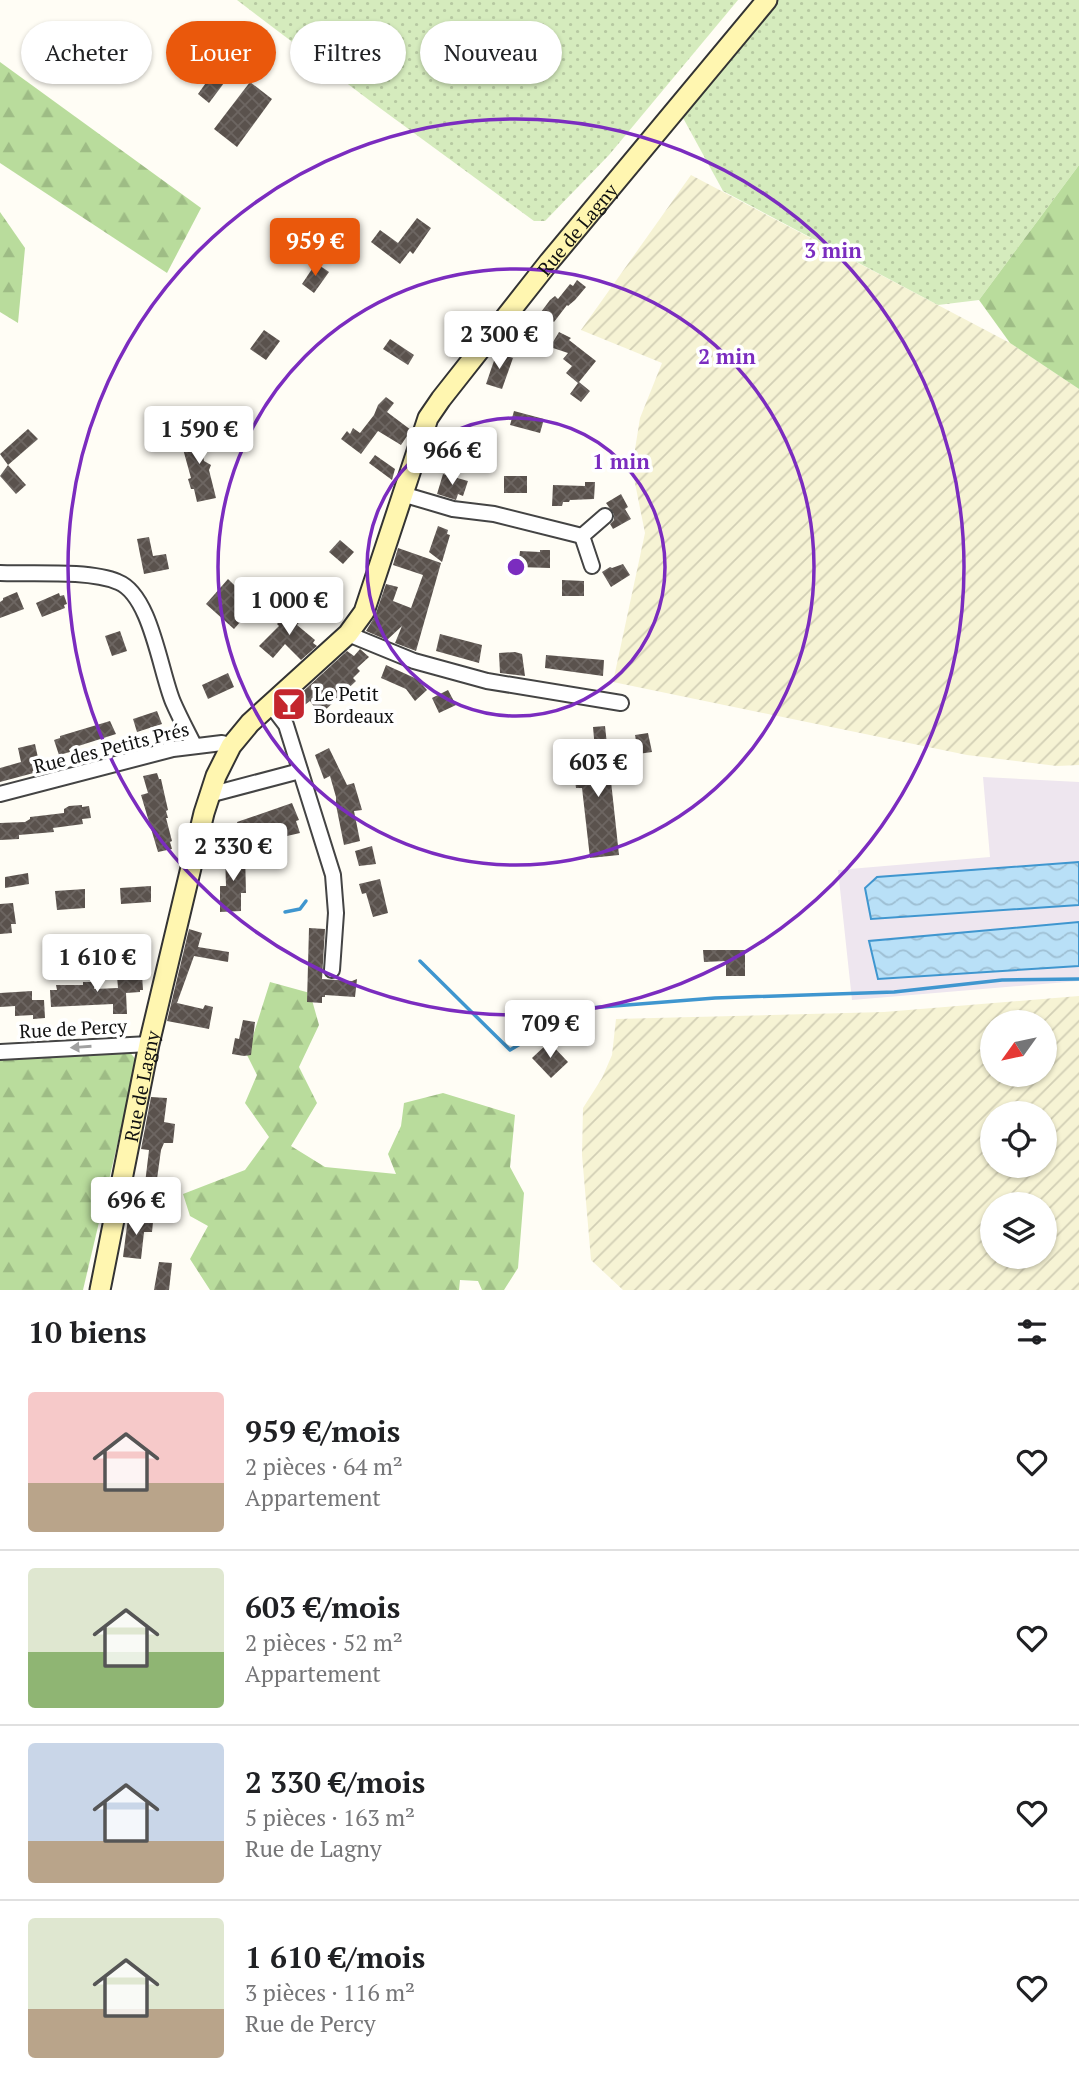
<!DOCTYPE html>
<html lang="fr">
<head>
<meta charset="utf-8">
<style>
	:root { --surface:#fff; --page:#f2f2f2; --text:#202124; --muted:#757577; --line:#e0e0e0; --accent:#ea580c }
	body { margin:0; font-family:"PT Serif",serif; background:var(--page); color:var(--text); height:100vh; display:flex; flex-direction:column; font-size:26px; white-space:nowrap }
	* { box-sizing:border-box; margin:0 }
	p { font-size:23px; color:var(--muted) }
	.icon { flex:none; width:38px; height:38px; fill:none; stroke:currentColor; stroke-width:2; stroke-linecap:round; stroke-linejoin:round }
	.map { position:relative; height:1290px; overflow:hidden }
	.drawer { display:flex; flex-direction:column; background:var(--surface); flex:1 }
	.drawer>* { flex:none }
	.top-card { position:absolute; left:21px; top:21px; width:700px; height:63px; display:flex; gap:14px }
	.needle { width:46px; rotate:237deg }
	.fabs { position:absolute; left:980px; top:1010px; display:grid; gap:14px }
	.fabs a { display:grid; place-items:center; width:77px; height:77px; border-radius:50%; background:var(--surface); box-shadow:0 2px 5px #0004; font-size:35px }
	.price { position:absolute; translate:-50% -60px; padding:0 16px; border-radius:7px; background:#fff; color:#222; font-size:23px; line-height:46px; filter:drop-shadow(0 2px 4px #0008) }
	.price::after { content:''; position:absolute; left:50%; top:42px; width:21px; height:16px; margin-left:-10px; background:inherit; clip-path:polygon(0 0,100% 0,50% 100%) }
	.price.selected { background:var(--accent); color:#fff }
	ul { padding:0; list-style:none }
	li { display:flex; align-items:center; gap:21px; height:175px; padding:0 28px }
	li+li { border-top:2px solid var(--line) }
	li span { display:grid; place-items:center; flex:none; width:196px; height:140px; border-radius:7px; color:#555 }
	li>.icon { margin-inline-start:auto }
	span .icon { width:84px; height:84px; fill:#fffc; stroke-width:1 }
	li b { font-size:30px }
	h2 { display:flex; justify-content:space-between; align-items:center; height:84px; padding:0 28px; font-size:30px }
	.chip { padding:0 24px; border-radius:32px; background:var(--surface); box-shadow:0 2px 5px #0004; font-size:24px; line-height:63px }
	.chip.selected { background:var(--accent); color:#fff }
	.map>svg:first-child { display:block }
	.industrial { fill:#eee6ef }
	.farmland { fill:url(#farmland-furrows); fill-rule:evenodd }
	.green { fill:url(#green-dots) }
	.forest { fill:url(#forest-firs) }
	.water { fill:url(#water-waves); stroke:#3f96cf; stroke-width:2 }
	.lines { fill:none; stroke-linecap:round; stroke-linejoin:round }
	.stream { stroke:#3f96cf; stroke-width:3.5 }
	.building { fill:url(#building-cross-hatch) }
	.minor-casing { stroke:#444; stroke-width:18 }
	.secondary-casing { stroke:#333; stroke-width:23 }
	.minor { stroke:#fff; stroke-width:14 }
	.secondary { stroke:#fff6b0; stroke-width:19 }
	.oneway { fill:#a0a0a0 }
	.ring { fill:none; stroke:#7b2cbf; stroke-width:3.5 }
	.labels { text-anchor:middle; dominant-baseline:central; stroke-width:7; stroke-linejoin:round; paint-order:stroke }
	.street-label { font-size:19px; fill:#111; stroke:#fff }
	.poi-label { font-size:19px; fill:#111; stroke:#fff; text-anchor:start }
	.centre { fill:#7b2cbf; stroke:#fff; stroke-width:3.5 }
	.ring-label { font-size:21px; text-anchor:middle; font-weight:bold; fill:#7b2cbf; stroke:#fff; stroke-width:7; stroke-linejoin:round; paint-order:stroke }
</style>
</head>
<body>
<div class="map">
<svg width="1079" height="1290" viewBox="0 0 1079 1290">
	<defs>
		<pattern id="farmland-furrows" width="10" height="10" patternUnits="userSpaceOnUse" patternTransform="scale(1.75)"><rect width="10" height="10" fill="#f6f3d4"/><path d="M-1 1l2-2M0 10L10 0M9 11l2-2" fill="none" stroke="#d2cfb5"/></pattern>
		<pattern id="green-dots" width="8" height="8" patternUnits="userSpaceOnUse" patternTransform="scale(1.75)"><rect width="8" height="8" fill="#d5ebbd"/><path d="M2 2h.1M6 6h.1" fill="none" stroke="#b6c8a1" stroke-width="1.8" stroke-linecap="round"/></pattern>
		<pattern id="forest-firs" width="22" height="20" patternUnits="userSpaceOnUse" patternTransform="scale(1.75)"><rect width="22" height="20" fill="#b9dc9c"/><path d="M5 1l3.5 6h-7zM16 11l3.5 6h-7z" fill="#9ebc85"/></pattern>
		<pattern id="water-waves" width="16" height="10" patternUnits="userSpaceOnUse" patternTransform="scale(1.75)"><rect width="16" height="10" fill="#b9e0f7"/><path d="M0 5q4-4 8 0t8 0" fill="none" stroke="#9ebfd3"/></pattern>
		<pattern id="building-cross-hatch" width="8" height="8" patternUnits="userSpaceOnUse" patternTransform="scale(1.75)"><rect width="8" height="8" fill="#5a524d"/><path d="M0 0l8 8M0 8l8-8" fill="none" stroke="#6d6662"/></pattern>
	</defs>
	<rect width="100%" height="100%" fill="#fffdf5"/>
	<polygon class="industrial" points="983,777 1079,782 1079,981 852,1000 838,870 990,857"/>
	<g class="farmland">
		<polygon points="691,175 1010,343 1079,389 1079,765 1057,766 967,755 613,682 645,533 632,468 640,418 662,363 581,330"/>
		<path d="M1079 996V1290H623L591 1260 582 1155 583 1108 602 1078 612 1055 616 1019 884 1012ZM1045 1022V1074H992V1022ZM1045 1113V1166H992V1113ZM1045 1204V1256H992V1204Z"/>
	</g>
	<g class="green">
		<polygon points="237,0 738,0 609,155 545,221 534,221 369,100"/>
		<polygon points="777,0 1079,0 1079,165 979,300 938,305 723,191 682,116"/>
	</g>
	<g class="forest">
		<polygon points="0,62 201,208 167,273 0,163"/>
		<polygon points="1079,165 1079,389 1010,343 979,300"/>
		<polygon points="0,212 25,248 18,323 0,312"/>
		<polygon points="270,982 310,993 319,1025 299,1067 317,1103 291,1146 325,1167 396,1174 388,1154 401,1126 404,1103 443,1093 515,1115 510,1167 524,1193 518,1268 504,1290 482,1290 478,1281 460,1280 459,1290 210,1290 190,1259 208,1226 190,1216 183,1194 245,1170 269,1137 245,1103 257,1075 247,1055"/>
		<polygon points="128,1050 137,1061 83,1290 0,1290 0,1056"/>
	</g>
	<g class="water">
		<polygon points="1079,862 1079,905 871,919 865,888 877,877"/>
		<polygon points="1079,922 1079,966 878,979 869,941"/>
	</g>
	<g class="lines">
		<g class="stream">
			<polyline points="285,912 300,909 306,901"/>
			<polyline points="420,961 510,1050 574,1012"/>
			<polyline points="589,1008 715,998 894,992 1002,980 1079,979"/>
		</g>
	</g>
	<g class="building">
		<polygon points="215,70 227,79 209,103 198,94"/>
		<polygon points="250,82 272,99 237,147 214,129"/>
		<polygon points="417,218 431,228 413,254 410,251 400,264 371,242 380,230 398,243"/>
		<polygon points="316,263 329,272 314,293 302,284"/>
		<polygon points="577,280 586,287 575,300 568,306 567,305 554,322 541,312 550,300 555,296 558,299 570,284 573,286"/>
		<polygon points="264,330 280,341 266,360 250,349"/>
		<polygon points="559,332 571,338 569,340 596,361 579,382 590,391 581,402 570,394 578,383 566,373 572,366 563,359 568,353 550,347"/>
		<polygon points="390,339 414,355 408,365 383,349"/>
		<polygon points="497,352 513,358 502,389 486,384"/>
		<polygon points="386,397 394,403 387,412 411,430 401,445 378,431 361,454 341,439 347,431 350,434 353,428 360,433 374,415 378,405"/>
		<polygon points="514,411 544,419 540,433 510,425"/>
		<polygon points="196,427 211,437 202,451 204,461 211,465 209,470 216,498 197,502 194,489 191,489 188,479 191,478 183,449"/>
		<polygon points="440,427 455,430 446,464 433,460"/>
		<polygon points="28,429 38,439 8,465 0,454"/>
		<polygon points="375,455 395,469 392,480 369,463"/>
		<polygon points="8,465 26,485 16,494 0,476"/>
		<polygon points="443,474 468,481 463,496 458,494 456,500 437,494"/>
		<rect x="504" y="476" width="23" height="17"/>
		<polygon points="585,482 595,482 594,499 570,500 569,502 563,502 562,506 552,506 553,485 585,486"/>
		<polygon points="621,494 628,507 625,509 631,519 613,529 610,524 614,520 614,514 606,503"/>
		<polygon points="438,526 448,530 447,534 450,535 442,562 429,552"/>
		<polygon points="149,537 153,556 166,554 169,569 144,574 137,539"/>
		<polygon points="340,540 354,552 343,564 329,552"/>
		<polygon points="398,548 441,563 416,651 395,643 402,626 387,640 366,631 375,616 386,584 398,587 393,601 411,608 423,575 393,565"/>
		<polygon points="540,550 550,550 550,568 518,567 520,551 540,552"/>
		<polygon points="623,564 630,575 611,587 602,572 610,567 612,568"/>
		<polygon points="228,579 255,605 234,629 206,604"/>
		<polygon points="562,580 584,581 584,596 562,596"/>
		<polygon points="17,592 24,609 0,618 0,602 3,600 3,598"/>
		<polygon points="59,593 60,596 64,595 67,604 64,605 65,608 42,617 36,603"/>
		<polygon points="292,608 303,618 297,625 315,640 313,643 317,646 301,660 285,644 273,658 259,646 279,626 277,624"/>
		<polygon points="120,631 127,651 112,656 105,636"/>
		<polygon points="440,634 482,645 479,663 436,651"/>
		<polygon points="360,649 369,657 357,668 360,671 353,678 356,681 320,715 310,701 295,712 293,708 288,711 286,707 347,651 354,656"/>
		<polygon points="515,652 522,654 525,676 500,673 499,653"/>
		<polygon points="546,655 604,660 603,676 545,668"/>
		<polygon points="386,665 417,679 427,690 415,701 406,689 381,678"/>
		<polygon points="228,673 234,687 208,699 202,685"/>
		<polygon points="448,690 456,705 439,713 432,698"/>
		<polygon points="157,711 162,724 137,732 133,719"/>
		<polygon points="110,721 116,734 69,749 70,752 59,755 54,740 60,738 60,736"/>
		<polygon points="605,726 619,855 590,858 582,788 576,788 573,764 596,761 593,727"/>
		<polygon points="648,733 652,752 638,754 635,735"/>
		<polygon points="35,744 41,771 0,782 0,768 21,762 18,748"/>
		<polygon points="329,748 347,785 354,783 362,810 354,811 360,841 344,845 336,805 336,797 330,776 324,779 315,755"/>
		<polygon points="157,773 159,779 161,779 168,810 166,811 168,818 166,818 172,841 170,842 172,849 158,852 141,795 148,793 143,776"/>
		<polygon points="292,803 299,820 296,821 300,833 287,836 286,831 277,833 275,829 269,832 268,829 241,837 237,822"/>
		<polygon points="82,805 82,807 89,806 91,818 82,819 83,824 53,828 54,832 19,835 19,839 0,840 0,823 25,822 30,819 30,817 64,813 64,809 69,806"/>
		<polygon points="372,846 376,864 359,866 355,851"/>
		<polygon points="225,854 245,854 246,893 241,893 241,911 220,912 220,886 226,886"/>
		<polygon points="28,873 29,884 5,888 5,877"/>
		<polygon points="380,879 388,913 373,917 366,893 362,894 359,884"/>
		<polygon points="151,886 151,902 121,904 120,888"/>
		<polygon points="85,889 85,908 57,910 55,891"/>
		<polygon points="13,903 16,924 11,924 12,933 0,934 0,904"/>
		<polygon points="309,928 325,929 322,979 352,981 357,979 355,997 325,995 325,997 322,997 322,1003 307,1002"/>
		<polygon points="189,929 202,933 198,947 229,952 228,962 194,956 177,1003 203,1009 205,1005 213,1007 209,1029 167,1021"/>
		<polygon points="703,950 745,950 745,976 726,976 726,961 704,962"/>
		<polygon points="142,975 143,990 140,990 140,992 126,993 127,1014 113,1014 113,1004 51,1007 50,990 57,990 56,985 83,985 83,982 94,982 94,989 118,988 117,976"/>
		<polygon points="32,991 32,1000 44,1000 45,1018 33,1019 33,1015 15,1016 15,1006 0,1007 0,993"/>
		<polygon points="243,1020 255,1022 251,1055 244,1056 232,1054 235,1038 239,1039"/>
		<polygon points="549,1042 568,1062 551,1078 532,1058"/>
		<polygon points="151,1097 167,1098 164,1122 175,1124 173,1143 164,1143 161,1150 157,1179 164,1187 163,1194 144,1192 149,1150 141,1149"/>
		<polygon points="128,1218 153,1222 152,1232 144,1232 141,1259 123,1257"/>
		<polygon points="159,1262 172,1263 169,1290 154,1290"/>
	</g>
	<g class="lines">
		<g class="minor-casing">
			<g id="minor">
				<polyline points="402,494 453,509 494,514 582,536"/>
				<polyline points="592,566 582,536 605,516"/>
				<path d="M0 573C32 574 90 570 118 582 151 595 160 671 173 702 179 716 187 731 194 745"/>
				<polyline points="348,634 414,661 487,681 621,703"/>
				<polyline points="270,704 286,725 333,875 336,913 332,970"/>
				<polyline points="0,794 173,749 222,743 231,746"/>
				<polyline points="209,795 300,771"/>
				<polyline points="0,1052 149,1044"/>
			</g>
		</g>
		<g class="secondary-casing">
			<g id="secondary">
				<path id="s1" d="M100 1290 149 1044 204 813 216 776 231 746 250 723 348 634 364 612 428 418 441 399 549 262 767 0"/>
			</g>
		</g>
		<use href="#minor" class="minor"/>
		<use href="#secondary" class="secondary"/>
	</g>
	<defs><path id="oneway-solid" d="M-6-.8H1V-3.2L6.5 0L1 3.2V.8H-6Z" transform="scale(1.75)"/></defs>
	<use class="oneway" href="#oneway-solid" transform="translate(81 1047) rotate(176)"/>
	<g class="ring">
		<circle cx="516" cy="567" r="149"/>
		<circle cx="516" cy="567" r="298"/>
		<circle cx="516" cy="567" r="448"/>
	</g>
	<defs>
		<g id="bar-square" transform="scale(1.75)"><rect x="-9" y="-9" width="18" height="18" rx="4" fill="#c4262e" stroke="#fff"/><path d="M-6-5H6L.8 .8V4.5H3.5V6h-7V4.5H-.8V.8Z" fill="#fff"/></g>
	</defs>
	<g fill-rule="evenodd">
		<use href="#bar-square" x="289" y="704"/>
	</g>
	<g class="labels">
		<g class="street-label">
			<text stroke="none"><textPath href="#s1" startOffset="1195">Rue de Lagny</textPath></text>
			<text transform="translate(111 747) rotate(-14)">Rue des Petits Prés</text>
			<text transform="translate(73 1028) rotate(-3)">Rue de Percy</text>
			<text stroke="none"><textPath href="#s1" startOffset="208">Rue de Lagny</textPath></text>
		</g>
		<g class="poi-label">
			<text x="314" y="693">Le Petit<tspan x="314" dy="22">Bordeaux</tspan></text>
		</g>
	</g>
	<circle cx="516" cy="567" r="10" class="centre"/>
	<g class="ring-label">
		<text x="833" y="258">3 min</text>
		<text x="727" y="364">2 min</text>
		<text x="621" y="469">1 min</text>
	</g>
</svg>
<div class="fabs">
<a><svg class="needle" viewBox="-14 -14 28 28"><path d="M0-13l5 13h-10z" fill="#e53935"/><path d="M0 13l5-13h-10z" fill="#757577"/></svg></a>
<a><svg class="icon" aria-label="locate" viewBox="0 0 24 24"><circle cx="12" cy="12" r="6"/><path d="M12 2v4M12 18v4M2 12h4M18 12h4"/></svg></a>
<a><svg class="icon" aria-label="layers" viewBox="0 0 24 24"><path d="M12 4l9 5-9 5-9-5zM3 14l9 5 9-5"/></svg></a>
</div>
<b class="price selected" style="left:315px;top:278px">959 €</b>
<b class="price" style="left:499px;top:371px">2 300 €</b>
<b class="price" style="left:199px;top:466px">1 590 €</b>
<b class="price" style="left:452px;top:487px">966 €</b>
<b class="price" style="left:289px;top:637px">1 000 €</b>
<b class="price" style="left:598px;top:799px">603 €</b>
<b class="price" style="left:233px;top:883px">2 330 €</b>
<b class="price" style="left:97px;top:994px">1 610 €</b>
<b class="price" style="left:550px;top:1060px">709 €</b>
<b class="price" style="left:136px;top:1237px">696 €</b>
<div class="top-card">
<a class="chip">Acheter</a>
<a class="chip selected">Louer</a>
<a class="chip">Filtres</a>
<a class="chip">Nouveau</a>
</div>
</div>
<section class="drawer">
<h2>10 biens<svg class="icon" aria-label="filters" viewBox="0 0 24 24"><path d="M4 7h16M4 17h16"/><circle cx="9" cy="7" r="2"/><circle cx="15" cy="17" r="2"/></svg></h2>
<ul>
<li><span style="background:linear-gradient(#f6c9c9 65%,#b9a48a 0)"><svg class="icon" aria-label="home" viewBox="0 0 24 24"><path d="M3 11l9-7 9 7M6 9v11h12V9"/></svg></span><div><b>959 €/mois</b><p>2 pièces · 64 m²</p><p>Appartement</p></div><svg class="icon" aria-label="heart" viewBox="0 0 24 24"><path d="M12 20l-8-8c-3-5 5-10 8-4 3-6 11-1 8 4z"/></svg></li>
<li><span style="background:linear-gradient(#dfe7d0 60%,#8fb573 0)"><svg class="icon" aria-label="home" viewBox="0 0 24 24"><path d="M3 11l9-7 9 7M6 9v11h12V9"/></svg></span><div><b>603 €/mois</b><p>2 pièces · 52 m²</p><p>Appartement</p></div><svg class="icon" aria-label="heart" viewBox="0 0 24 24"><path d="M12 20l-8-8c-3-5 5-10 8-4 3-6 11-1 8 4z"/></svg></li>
<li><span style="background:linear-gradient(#c9d6e8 70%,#b9a48a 0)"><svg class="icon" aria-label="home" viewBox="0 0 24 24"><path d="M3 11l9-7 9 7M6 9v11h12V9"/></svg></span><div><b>2 330 €/mois</b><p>5 pièces · 163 m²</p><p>Rue de Lagny</p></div><svg class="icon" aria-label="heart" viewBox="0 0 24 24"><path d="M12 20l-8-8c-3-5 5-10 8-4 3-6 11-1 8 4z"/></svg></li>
<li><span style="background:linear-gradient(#dfe7d0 65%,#b9a48a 0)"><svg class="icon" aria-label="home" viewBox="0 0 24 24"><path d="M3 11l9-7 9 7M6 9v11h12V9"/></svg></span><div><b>1 610 €/mois</b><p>3 pièces · 116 m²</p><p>Rue de Percy</p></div><svg class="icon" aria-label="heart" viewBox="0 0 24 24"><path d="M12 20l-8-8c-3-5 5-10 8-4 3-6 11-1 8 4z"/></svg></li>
</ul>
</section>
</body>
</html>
